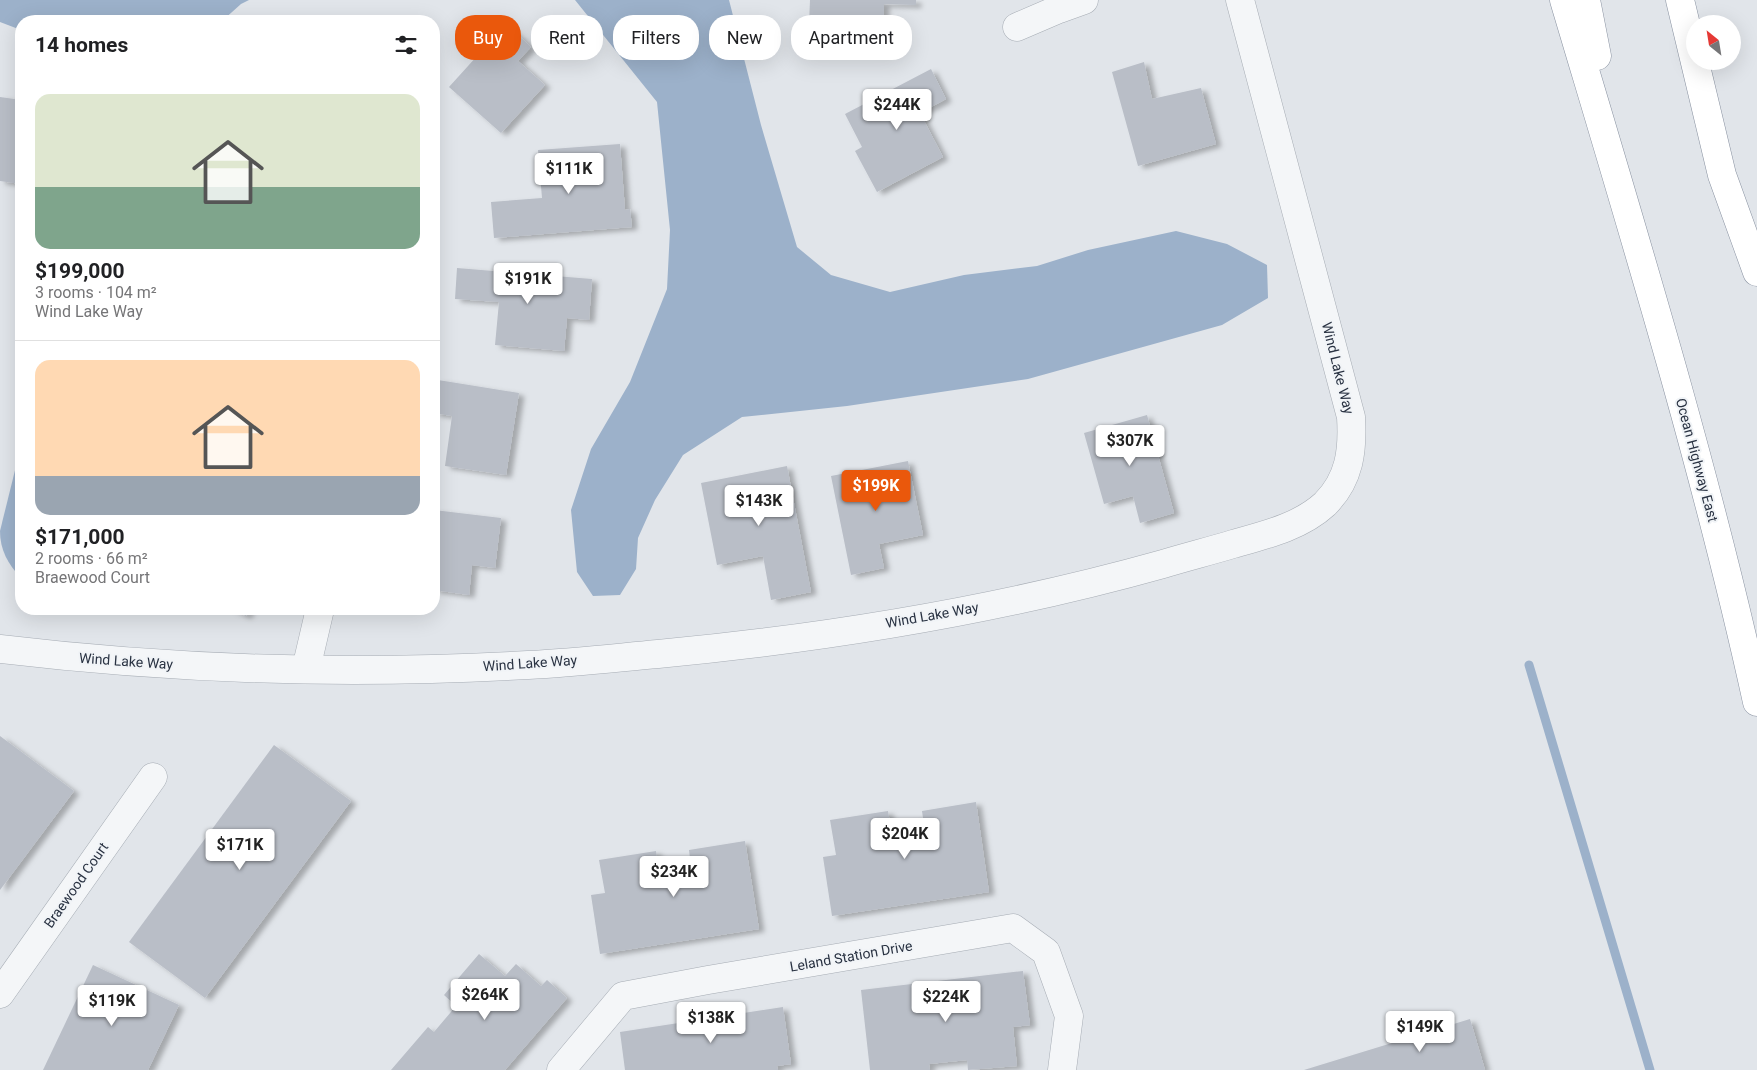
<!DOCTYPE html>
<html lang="en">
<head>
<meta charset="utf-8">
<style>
	:root { --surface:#fff; --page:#f2f2f2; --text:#202124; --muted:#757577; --line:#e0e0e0; --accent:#ea580c }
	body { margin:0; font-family:Roboto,sans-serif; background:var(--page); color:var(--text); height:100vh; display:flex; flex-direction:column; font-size:19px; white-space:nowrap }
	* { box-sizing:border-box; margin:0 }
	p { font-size:16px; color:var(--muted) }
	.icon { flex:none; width:28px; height:28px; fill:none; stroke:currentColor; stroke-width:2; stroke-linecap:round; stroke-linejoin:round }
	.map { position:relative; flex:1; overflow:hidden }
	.side { position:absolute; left:15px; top:15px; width:425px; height:600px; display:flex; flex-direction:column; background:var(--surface); border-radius:20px; box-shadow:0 5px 20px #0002 }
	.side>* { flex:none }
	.hud { position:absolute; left:455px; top:15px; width:475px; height:45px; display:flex; gap:10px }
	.needle { width:32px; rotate:330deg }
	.fabs { position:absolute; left:1686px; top:15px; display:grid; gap:10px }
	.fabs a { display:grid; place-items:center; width:55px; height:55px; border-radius:50%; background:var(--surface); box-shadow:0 5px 20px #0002; font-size:25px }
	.price { position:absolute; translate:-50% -42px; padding:0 11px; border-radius:5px; background:#fff; color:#222; font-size:16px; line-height:32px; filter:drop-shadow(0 1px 2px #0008) }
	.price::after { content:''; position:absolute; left:50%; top:30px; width:15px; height:11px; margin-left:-8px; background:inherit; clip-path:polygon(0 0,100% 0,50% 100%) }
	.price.on { background:var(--accent); color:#fff }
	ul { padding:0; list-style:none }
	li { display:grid; align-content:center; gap:10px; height:265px; padding:0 20px }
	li+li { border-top:1px solid var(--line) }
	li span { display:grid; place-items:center; height:155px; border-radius:15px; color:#555 }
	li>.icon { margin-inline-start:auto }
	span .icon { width:90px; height:90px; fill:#fffc; stroke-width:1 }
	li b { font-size:21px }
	h2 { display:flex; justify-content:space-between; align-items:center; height:60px; padding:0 20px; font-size:21px }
	.pill { padding:0 18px; border-radius:20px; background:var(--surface); box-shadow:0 5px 20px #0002; font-size:18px; line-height:45px }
	.pill.on { background:var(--accent); color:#fff }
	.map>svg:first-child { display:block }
	.water { fill:#9cb1ca }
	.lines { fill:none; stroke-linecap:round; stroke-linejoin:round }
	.stream { stroke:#9cb1ca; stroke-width:9 }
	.building { fill:#b9bec7; filter:url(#shadow) }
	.minor-casing { stroke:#a6acb4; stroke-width:29 }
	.highway-casing { stroke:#8992a1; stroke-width:29 }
	.minor { stroke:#f4f6f8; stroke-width:28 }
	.highway { stroke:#fff; stroke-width:28 }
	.labels { text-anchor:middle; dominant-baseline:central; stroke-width:4; stroke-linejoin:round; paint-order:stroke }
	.street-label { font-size:14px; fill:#293242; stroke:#f1f4f7 }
</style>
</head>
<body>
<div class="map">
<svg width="1757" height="1070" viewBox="0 0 1757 1070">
	<defs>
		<filter id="shadow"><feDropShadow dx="5.5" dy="3" stdDeviation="2.5" flood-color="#0004"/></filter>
	</defs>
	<rect width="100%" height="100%" fill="#e1e5ea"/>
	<g class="water">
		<polygon points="0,0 249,0 241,4 222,21 21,21 21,30 0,22"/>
		<polygon points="575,0 729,0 761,125 797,247 831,275 890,292 964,275 1037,266 1088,250 1176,231 1227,244 1267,265 1268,298 1222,325 1028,379 847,406 742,417 683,455 655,500 638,538 636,569 620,595 593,596 577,572 571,510 591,449 630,382 667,289 670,230 657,102"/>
		<path d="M21 446V578C8 564 0 550 0 531Z"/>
	</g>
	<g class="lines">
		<polyline class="stream" points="1529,665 1650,1070"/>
	</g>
	<g class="building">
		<polygon points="810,0 916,0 916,5 884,4 883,50 808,48"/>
		<polygon points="506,24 531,47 518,61 545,85 501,133 449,87"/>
		<polygon points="1144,62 1152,99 1201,88 1216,144 1138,166 1112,72"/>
		<polygon points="931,69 946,99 920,113 943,157 877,192 855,151 862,147 845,114"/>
		<polygon points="0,97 21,100 20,165 21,165 21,184 0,181"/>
		<polygon points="620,144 625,210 630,209 632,227 494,238 491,202 542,198 538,150"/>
		<polygon points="457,268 592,279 589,320 567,318 564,351 495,345 499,302 455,299"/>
		<polygon points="438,380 519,393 506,475 445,466 452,416 434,413"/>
		<polygon points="1147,415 1174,513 1140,523 1133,496 1104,504 1084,433"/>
		<polygon points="908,461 923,535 879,544 884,568 851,575 831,476"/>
		<polygon points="787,466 811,592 771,600 763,556 717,565 701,483"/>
		<polygon points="434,510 501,518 495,568 472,565 469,595 434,590"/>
		<polygon points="230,609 250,609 246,616"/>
		<polygon points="0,736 74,791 0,890"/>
		<polygon points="274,745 351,801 205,998 129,942"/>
		<polygon points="976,802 989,892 832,916 823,857 836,855 830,820 888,811 890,823 923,818 922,811"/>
		<polygon points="745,841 759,929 600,954 591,895 605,893 599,860 656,851 658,863 690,858 689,850"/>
		<polygon points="479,954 505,976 516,964 541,986 547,980 567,998 505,1070 391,1070 428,1027 434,1032 456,1006 444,995"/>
		<polygon points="93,965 179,1005 148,1070 43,1070"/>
		<polygon points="1023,971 1030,1025 1013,1027 1017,1066 968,1070 967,1060 929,1064 930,1070 870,1070 861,990"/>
		<polygon points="783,1007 791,1064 777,1066 778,1070 625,1070 620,1032"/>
		<polygon points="1470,1019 1485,1070 1304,1070"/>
	</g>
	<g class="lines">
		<g class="minor-casing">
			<g id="minor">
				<polyline points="1017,27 1059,9 1084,0"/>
				<path d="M0 649C175 670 352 675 528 665 571 663 614 658 658 654 828 638 999 610 1163 564 1186 557 1210 551 1233 544 1265 535 1300 527 1325 504 1350 479 1353 450 1351 417L1240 0"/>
				<polyline points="306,669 320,609"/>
				<polyline points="0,994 153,777"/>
				<polyline points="561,1070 623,996 708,980 1013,928 1046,952 1069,1016 1062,1070"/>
			</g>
		</g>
		<g class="highway-casing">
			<g id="highway">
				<path d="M1564 0C1633 232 1705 465 1757 702"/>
				<polyline points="1586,0 1597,56"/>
				<polyline points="1680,0 1722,175 1757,272"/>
			</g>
		</g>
		<use href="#minor" class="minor"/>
		<use href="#highway" class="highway"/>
	</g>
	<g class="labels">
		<g class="street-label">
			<text transform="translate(1338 368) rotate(76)">Wind Lake Way</text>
			<text transform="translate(1697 460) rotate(75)">Ocean Highway East</text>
			<text transform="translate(932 615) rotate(-10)">Wind Lake Way</text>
			<text transform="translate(126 661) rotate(4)">Wind Lake Way</text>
			<text transform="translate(530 663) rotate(-4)">Wind Lake Way</text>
			<text transform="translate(76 885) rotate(-55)">Braewood Court</text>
			<text transform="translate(851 956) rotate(-10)">Leland Station Drive</text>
		</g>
	</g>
</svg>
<div class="fabs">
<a><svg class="needle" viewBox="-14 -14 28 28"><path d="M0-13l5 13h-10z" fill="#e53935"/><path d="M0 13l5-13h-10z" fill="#757577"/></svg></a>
</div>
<b class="price" style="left:897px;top:131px">$244K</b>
<b class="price" style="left:569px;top:195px">$111K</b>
<b class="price" style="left:528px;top:305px">$191K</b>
<b class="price" style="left:1130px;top:467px">$307K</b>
<b class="price on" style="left:876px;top:512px">$199K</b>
<b class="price" style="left:759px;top:527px">$143K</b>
<b class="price" style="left:905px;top:860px">$204K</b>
<b class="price" style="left:240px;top:871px">$171K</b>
<b class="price" style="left:674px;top:898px">$234K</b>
<b class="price" style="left:485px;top:1021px">$264K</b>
<b class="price" style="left:946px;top:1023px">$224K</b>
<b class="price" style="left:112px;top:1027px">$119K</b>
<b class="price" style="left:711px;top:1044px">$138K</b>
<b class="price" style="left:1420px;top:1053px">$149K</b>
<div class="hud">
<a class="pill on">Buy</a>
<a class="pill">Rent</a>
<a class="pill">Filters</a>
<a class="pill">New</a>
<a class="pill">Apartment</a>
</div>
<section class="side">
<h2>14 homes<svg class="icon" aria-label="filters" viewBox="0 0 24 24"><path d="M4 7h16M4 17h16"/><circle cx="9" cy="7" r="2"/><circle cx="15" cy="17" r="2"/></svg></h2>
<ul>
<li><span style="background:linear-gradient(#dfe7d0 60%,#7fa58c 0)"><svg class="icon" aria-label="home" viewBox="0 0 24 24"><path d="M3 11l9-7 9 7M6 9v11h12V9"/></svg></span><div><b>$199,000</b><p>3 rooms · 104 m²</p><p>Wind Lake Way</p></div></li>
<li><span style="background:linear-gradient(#ffd9b3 75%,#9aa5b1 0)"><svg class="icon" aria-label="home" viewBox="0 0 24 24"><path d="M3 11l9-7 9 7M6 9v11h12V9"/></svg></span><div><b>$171,000</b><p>2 rooms · 66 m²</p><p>Braewood Court</p></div></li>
</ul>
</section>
</div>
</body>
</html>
